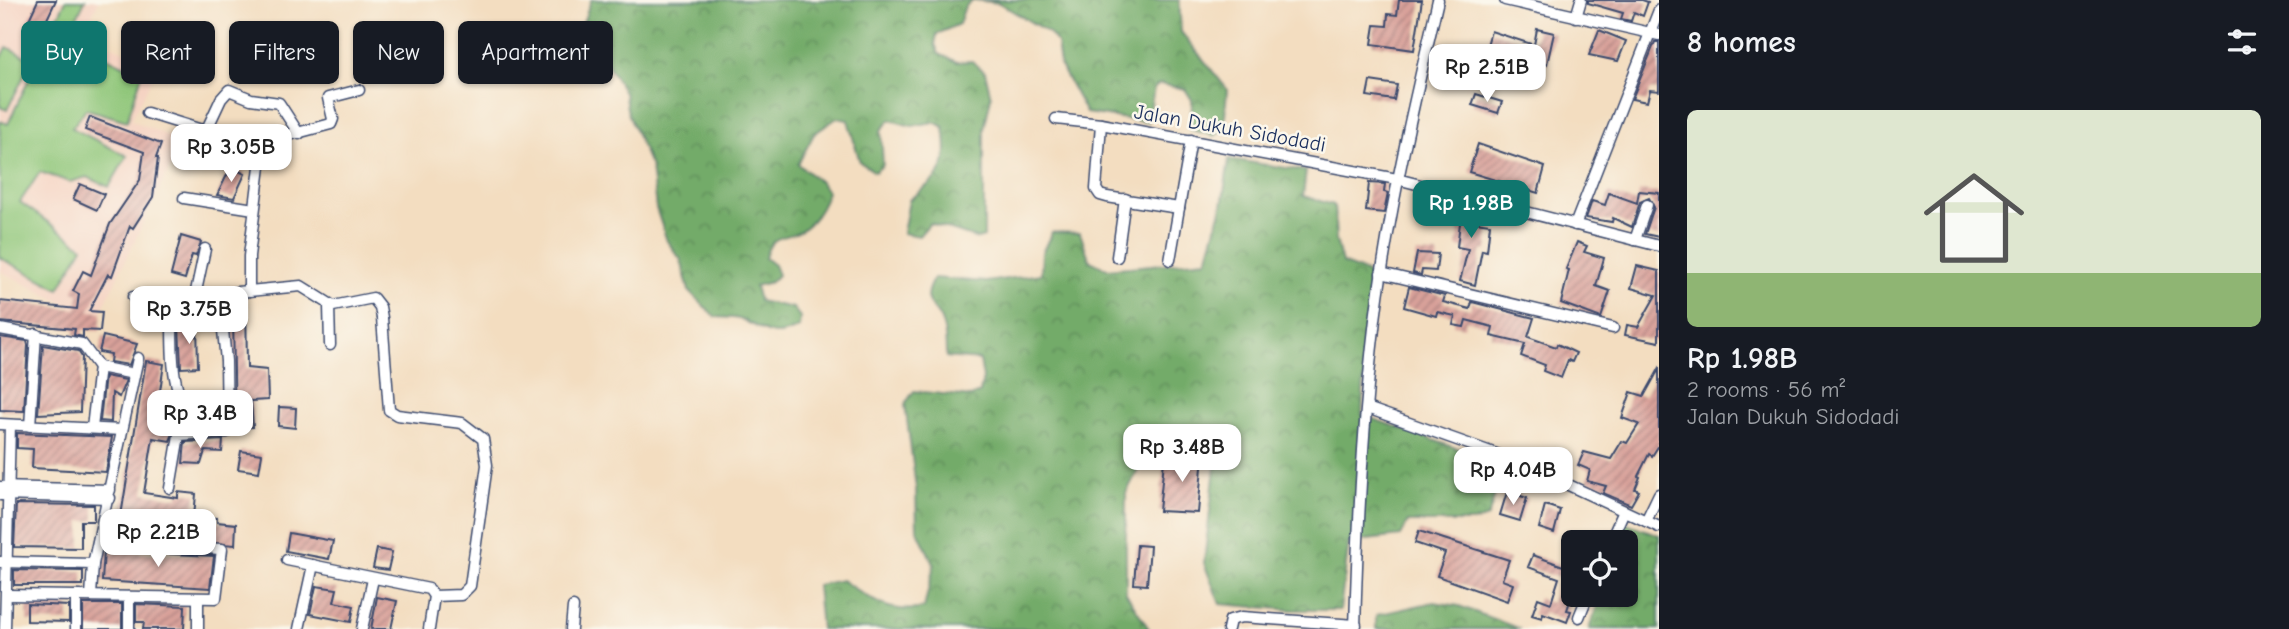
<!DOCTYPE html>
<html lang="en">
<head>
<meta charset="utf-8">
<style>
	:root { --surface:#171b24; --page:#242831; --text:#f1f3f6; --muted:#9ea1a6; --line:#363941; --accent:#0f766e }
	body { margin:0; font-family:"Comic Neue",sans-serif; background:var(--page); color:var(--text); height:100vh; display:flex; flex-direction:column; font-size:26px; white-space:nowrap }
	* { box-sizing:border-box; margin:0 }
	p { font-size:23px; color:var(--muted) }
	.icon { flex:none; width:38px; height:38px; fill:none; stroke:currentColor; stroke-width:2; stroke-linecap:round; stroke-linejoin:round }
	.map { position:relative; flex:1; overflow:hidden }
	.sheet { display:flex; flex-direction:column; background:var(--surface); width:630px }
	.sheet>* { flex:none }
	.guide { position:absolute; left:21px; top:21px; width:665px; height:63px; display:flex; gap:14px }
	.fabs { position:absolute; left:1561px; top:530px; display:grid; gap:14px }
	.fabs a { display:grid; place-items:center; width:77px; height:77px; border-radius:10px; background:var(--surface); box-shadow:0 2px 5px #0004; font-size:35px }
	.price { position:absolute; translate:-50% -60px; padding:0 16px; border-radius:14px; background:#fff; color:#222; font-size:23px; line-height:46px; filter:drop-shadow(0 2px 4px #0008) }
	.price::after { content:''; position:absolute; left:50%; top:42px; width:21px; height:16px; margin-left:-10px; background:inherit; clip-path:polygon(0 0,100% 0,50% 100%) }
	.price.active { background:var(--accent); color:#fff }
	ul { padding:0; list-style:none }
	li { display:grid; align-content:center; gap:14px; height:371px; padding:0 28px }
	li+li { border-top:2px solid var(--line) }
	li span { display:grid; place-items:center; height:217px; border-radius:10px; color:#555 }
	li>.icon { margin-inline-start:auto }
	span .icon { width:126px; height:126px; fill:#fffc; stroke-width:1 }
	li b { font-size:30px }
	h2 { display:flex; justify-content:space-between; align-items:center; height:84px; padding:0 28px; font-size:30px }
	.chip { padding:0 24px; border-radius:10px; background:var(--surface); box-shadow:0 2px 5px #0004; font-size:24px; line-height:63px }
	.chip.active { background:var(--accent); color:#fff }
	main { display:flex; flex:1; min-height:0 }
	.map>svg:first-child { display:block }
	.built { fill:#f5d3c2 }
	.green { fill:#8fc679; stroke:#557a6c; stroke-width:2 }
	.forest { fill:url(#forest-crowns); stroke:#476d64; stroke-width:2 }
	.building { fill:url(#building-hatch) }
	.lines { fill:none; stroke-linecap:round; stroke-linejoin:round }
	.street-casing { stroke:#3b496d; stroke-width:13 }
	.street { stroke:#fff; stroke-width:10 }
	.labels { text-anchor:middle; dominant-baseline:central; stroke-width:5; stroke-linejoin:round; paint-order:stroke }
	.street-label { font-size:21px; fill:#1b2f5e; stroke:#fbf7ec }
</style>
</head>
<body>
<main>
<div class="map">
<svg width="1659" height="629" viewBox="0 0 1659 629">
	<defs>
		<pattern id="forest-crowns" width="20" height="18" patternUnits="userSpaceOnUse" patternTransform="scale(1.75)"><rect width="20" height="18" fill="#73ab69"/><path d="M2 6a3 3 0 1 1 6 0M12 15a3 3 0 1 1 6 0" fill="none" stroke="#5e8c5a"/></pattern>
		<pattern id="building-hatch" width="6" height="6" patternUnits="userSpaceOnUse" patternTransform="scale(1.75)"><rect width="6" height="6" fill="#d9a19a"/><path d="M-1 1l2-2M0 6l6-6M5 7l2-2" fill="none" stroke="#af8481"/></pattern>
	</defs>
	<rect width="100%" height="100%" fill="#fbf7ec"/>
	<filter id="ink" filterUnits="userSpaceOnUse"><feTurbulence type="fractalNoise" baseFrequency=".0143" numOctaves="2"/><feDisplacementMap in="SourceGraphic" scale="14" xChannelSelector="R" yChannelSelector="G"/><feConvolveMatrix kernelMatrix="1 2 1 2 8 2 1 2 1" color-interpolation-filters="sRGB"/></filter>
	<filter id="wash" filterUnits="userSpaceOnUse"><feTurbulence type="fractalNoise" baseFrequency=".00686" numOctaves="4" result="noise"/><feDisplacementMap in="SourceGraphic" scale="28" xChannelSelector="R" yChannelSelector="G"/><feGaussianBlur stdDeviation="1.57" result="paint"/><feColorMatrix in="noise" values="0 0 0 0 0 0 0 0 0 0 0 0 0 0 0 0 0 1.4 0 .05"/><feComposite in="paint" operator="in"/></filter>
	<g filter="url(#wash)">
		<rect width="100%" height="100%" fill="#f3ddc0"/>
		<polygon class="built" points="0,0 99,0 84,33 158,67 131,120 182,142 97,320 0,271"/>
		<g class="green">
			<polygon points="66,0 85,0 67,38 142,74 127,121 86,109 72,128 127,156 109,187 87,177 70,182 40,172 20,202 83,247 59,289 0,258 0,121 8,124"/>
			<polygon points="7,47 32,60 7,110 0,107 0,61"/>
		</g>
		<g class="forest">
			<path d="M591 0H1179L1181 32 1227 89 1224 128 1215 136 1191 130 1192 100 1185 89 1160 84 1154 88 1148 122 1086 113 1060 65 1057 43 1049 33 999 3 975 0 965 6 959 24 937 34 935 44 939 54 957 62 972 61 985 72 991 97 984 129V237L978 239 930 223 919 236 903 233 909 200C942 174 950 171 944 127L934 122 912 126 890 120 881 130 883 165 875 172 860 162 848 120 837 118 814 134 798 164 820 182 827 191C825 204 814 221 803 229 787 241 772 230 765 258L774 265 778 275 771 282 755 286 759 301 793 308 800 317 799 327C769 343 766 328 739 319 732 317 723 318 715 317L689 291 681 260 667 241 656 208 651 167 628 114 624 92 583 23Z"/>
			<path d="M1229 159 1306 171 1303 196 1334 205 1336 240 1342 263 1369 274 1362 415 1496 462 1502 473 1488 517 1473 522H1408L1401 536 1349 542 1340 610H1293L1220 604 1204 563 1219 433 1160 428 1126 493V593L1149 629H821L817 585 842 580C869 599 890 615 924 608L934 565 917 529 916 488 905 404 914 391 971 397 980 392 983 378 980 360 946 357C946 346 946 333 942 323 936 303 917 306 934 278L986 282 1041 274 1042 253 1052 232 1080 233 1090 261 1107 269 1207 260 1222 206Z"/>
			<polygon points="1626,523 1659,535 1659,629 1589,629 1601,595 1626,595 1626,542 1620,542"/>
			<polygon points="1434,602 1459,606 1520,629 1376,629 1376,615"/>
		</g>
		<g id="blocks">
			<g class="building">
				<polygon points="38,0 56,0 41,32 26,26"/>
				<polygon points="1399,0 1422,0 1414,50 1372,44 1375,25 1387,26 1388,14 1397,15"/>
				<polygon points="1588,0 1642,0 1648,2 1643,16 1634,12 1631,21 1621,19 1623,13 1588,3"/>
				<polygon points="1537,29 1554,33 1547,64 1486,49 1491,31 1534,45"/>
				<polygon points="1599,30 1626,41 1618,61 1589,55"/>
				<polygon points="1655,42 1659,42 1659,91 1650,90 1647,102 1632,99"/>
				<polygon points="1370,81 1397,85 1394,100 1367,96"/>
				<polygon points="1476,94 1502,102 1498,113 1472,105"/>
				<polygon points="90,117 161,144 156,158 158,158 153,197 133,228 130,226 112,276 108,274 89,311 102,312 100,331 83,330 83,337 74,335 75,329 0,322 0,301 77,309 79,294 73,291 83,271 91,275 110,224 140,180 144,152 85,130"/>
				<polygon points="1478,144 1545,167 1538,193 1469,172"/>
				<polygon points="231,167 245,174 234,198 217,195"/>
				<polygon points="1369,183 1385,184 1384,192 1388,193 1384,213 1366,211"/>
				<polygon points="80,184 104,194 97,210 73,199"/>
				<polygon points="1639,191 1659,193 1659,237 1645,234 1654,207 1649,198 1640,202 1632,227 1613,218 1612,222 1586,218 1592,201 1605,205 1609,193 1637,203"/>
				<polygon points="1456,202 1479,208 1475,222 1490,224 1487,251 1482,250 1475,285 1460,281 1468,249 1457,247 1461,215 1453,213"/>
				<polygon points="181,236 201,242 196,256 192,255 185,279 171,275"/>
				<polygon points="1577,242 1587,246 1584,252 1604,258 1596,286 1610,291 1601,318 1561,303 1569,270 1566,269"/>
				<polygon points="1417,253 1438,254 1436,271 1422,270 1421,275 1413,273"/>
				<polygon points="1637,266 1659,271 1659,342 1625,335 1627,325 1638,327 1656,295 1631,288"/>
				<polygon points="1409,287 1445,296 1443,302 1470,309 1472,302 1534,318 1528,337 1556,347 1557,344 1576,353 1572,362 1568,360 1561,378 1543,371 1545,365 1521,356 1525,344 1491,336 1493,327 1466,320 1464,327 1453,325 1455,316 1437,312 1436,316 1404,307"/>
				<polygon points="246,299 247,368 267,370 268,400 251,401 253,427 235,428 233,316 229,316 228,301"/>
				<polygon points="196,303 213,303 214,322 195,321"/>
				<polygon points="179,324 197,324 198,367 181,368"/>
				<polygon points="103,336 137,344 129,365 110,362 111,354 99,352"/>
				<polygon points="0,337 27,341 28,345 24,411 0,410"/>
				<polygon points="43,345 78,351 82,357 80,412 38,414"/>
				<polygon points="146,361 164,364 155,424 175,427 176,408 190,409 190,427 175,429 170,441 153,438 144,493 178,498 178,492 196,494 194,517 217,518 217,522 236,524 235,545 151,538 152,527 120,522"/>
				<polygon points="1659,369 1659,445 1652,456 1649,454 1638,476 1640,477 1635,489 1639,491 1631,505 1603,493 1606,486 1587,481 1590,470 1578,465 1584,452 1611,459 1622,441 1627,443 1639,424 1622,418 1631,392 1644,396"/>
				<polygon points="105,376 126,380 119,397 112,393 111,422 100,421"/>
				<polygon points="279,407 296,408 295,428 278,426"/>
				<polygon points="17,433 112,437 106,472 32,468 33,449 17,448"/>
				<polygon points="223,440 222,452 205,451 201,464 183,463 185,442"/>
				<polygon points="241,451 262,454 259,472 238,469"/>
				<polygon points="1180,453 1203,455 1198,513 1159,511 1164,461 1179,462"/>
				<polygon points="1507,492 1527,498 1520,521 1500,515"/>
				<polygon points="16,504 94,505 94,521 81,521 81,548 14,547"/>
				<polygon points="1545,505 1560,510 1554,533 1539,528"/>
				<polygon points="1419,531 1509,560 1502,580 1513,584 1507,601 1437,576 1445,553 1415,543"/>
				<polygon points="289,533 333,541 329,559 286,551"/>
				<polygon points="1137,545 1150,546 1147,585 1134,584"/>
				<polygon points="1573,545 1573,592 1567,610 1571,611 1567,622 1543,613 1542,618 1532,615 1538,598 1551,603 1559,578 1528,567 1533,555 1563,566"/>
				<polygon points="377,549 392,552 388,570 373,568"/>
				<polygon points="104,551 214,556 210,588 102,581"/>
				<polygon points="14,570 83,571 83,585 14,585"/>
				<polygon points="316,586 337,589 334,602 354,606 351,622 310,614"/>
				<polygon points="377,597 397,601 391,629 371,629"/>
				<polygon points="27,604 69,606 69,622 27,621"/>
				<rect x="83" y="604" width="39" height="25"/>
				<polygon points="136,604 185,606 184,629 143,629 144,622 136,622"/>
			</g>
		</g>
	</g>
	<g filter="url(#ink)">
		<use href="#blocks" fill-opacity="0" stroke="#3b496d" stroke-width="2"/>
		<g class="lines">
			<g class="street-casing">
				<g id="street">
					<polyline points="1505,0 1659,35"/>
					<polyline points="1576,17 1581,0"/>
					<polyline points="147,113 218,135 263,142 249,256 249,291 225,293 220,299 226,361 227,432 179,435 170,488"/>
					<polyline points="1056,119 1101,124 1397,179 1659,246"/>
					<polyline points="1101,124 1096,189 1100,195 1107,197 1179,208 1170,260"/>
					<polyline points="206,131 221,99 229,90 251,99 279,103 299,134"/>
					<polyline points="263,142 331,124 333,119 328,98 359,90"/>
					<polyline points="184,198 254,209"/>
					<polyline points="1179,208 1191,140"/>
					<polyline points="1575,225 1659,10"/>
					<polyline points="1635,240 1647,205"/>
					<polyline points="1117,257 1125,199"/>
					<polyline points="1381,273 1613,328"/>
					<polyline points="249,291 301,286 333,306 373,298 380,307 382,318 389,410 397,415 462,423 483,439 487,465 470,586 461,595 434,596"/>
					<path d="M221 295 172 297C173 319 168 388 185 401L227 402"/>
					<polyline points="195,296 205,249"/>
					<polyline points="133,297 172,297"/>
					<polyline points="329,305 330,345"/>
					<polyline points="0,329 82,344 99,367 134,374"/>
					<polyline points="1367,408 1519,462 1659,527"/>
					<polyline points="0,424 122,430"/>
					<polyline points="30,426 36,334"/>
					<polyline points="92,428 99,367"/>
					<polyline points="0,487 110,490"/>
					<polyline points="0,495 110,498"/>
					<polyline points="1646,521 1659,494"/>
					<polyline points="1610,542 1624,511"/>
					<polyline points="287,560 429,589 434,596 429,629"/>
					<polyline points="0,562 93,564 91,596"/>
					<polyline points="93,564 138,358"/>
					<polyline points="8,595 216,598 222,549 100,543"/>
					<polyline points="76,596 76,629"/>
					<polyline points="1579,617 1588,595"/>
					<polyline points="5,629 10,425"/>
					<polyline points="129,629 129,597"/>
					<polyline points="198,629 198,599"/>
					<polyline points="299,629 313,565"/>
					<polyline points="362,629 373,579"/>
					<polyline points="571,629 573,607"/>
					<polyline points="1228,629 1230,620 1242,617 1356,625"/>
					<path d="M1355 629C1358 514 1364 383 1382 270 1396 179 1417 90 1438 0"/>
				</g>
			</g>
			<use href="#street" class="street"/>
		</g>
	</g>
	<g class="labels">
		<g class="street-label">
			<text transform="translate(1230 128) rotate(10)">Jalan Dukuh Sidodadi</text>
		</g>
	</g>
</svg>
<div class="fabs">
<a><svg class="icon" aria-label="locate" viewBox="0 0 24 24"><circle cx="12" cy="12" r="6"/><path d="M12 2v4M12 18v4M2 12h4M18 12h4"/></svg></a>
</div>
<b class="price" style="left:1487px;top:104px">Rp 2.51B</b>
<b class="price" style="left:231px;top:184px">Rp 3.05B</b>
<b class="price active" style="left:1471px;top:240px">Rp 1.98B</b>
<b class="price" style="left:189px;top:346px">Rp 3.75B</b>
<b class="price" style="left:200px;top:450px">Rp 3.4B</b>
<b class="price" style="left:1182px;top:484px">Rp 3.48B</b>
<b class="price" style="left:1513px;top:507px">Rp 4.04B</b>
<b class="price" style="left:158px;top:569px">Rp 2.21B</b>
<div class="guide">
<a class="chip active">Buy</a>
<a class="chip">Rent</a>
<a class="chip">Filters</a>
<a class="chip">New</a>
<a class="chip">Apartment</a>
</div>
</div>
<section class="sheet">
<h2>8 homes<svg class="icon" aria-label="filters" viewBox="0 0 24 24"><path d="M4 7h16M4 17h16"/><circle cx="9" cy="7" r="2"/><circle cx="15" cy="17" r="2"/></svg></h2>
<ul>
<li><span style="background:linear-gradient(#dfe7d0 75%,#8fb573 0)"><svg class="icon" aria-label="home" viewBox="0 0 24 24"><path d="M3 11l9-7 9 7M6 9v11h12V9"/></svg></span><div><b>Rp 1.98B</b><p>2 rooms · 56 m²</p><p>Jalan Dukuh Sidodadi</p></div></li>
</ul>
</section>
</main>
</body>
</html>
